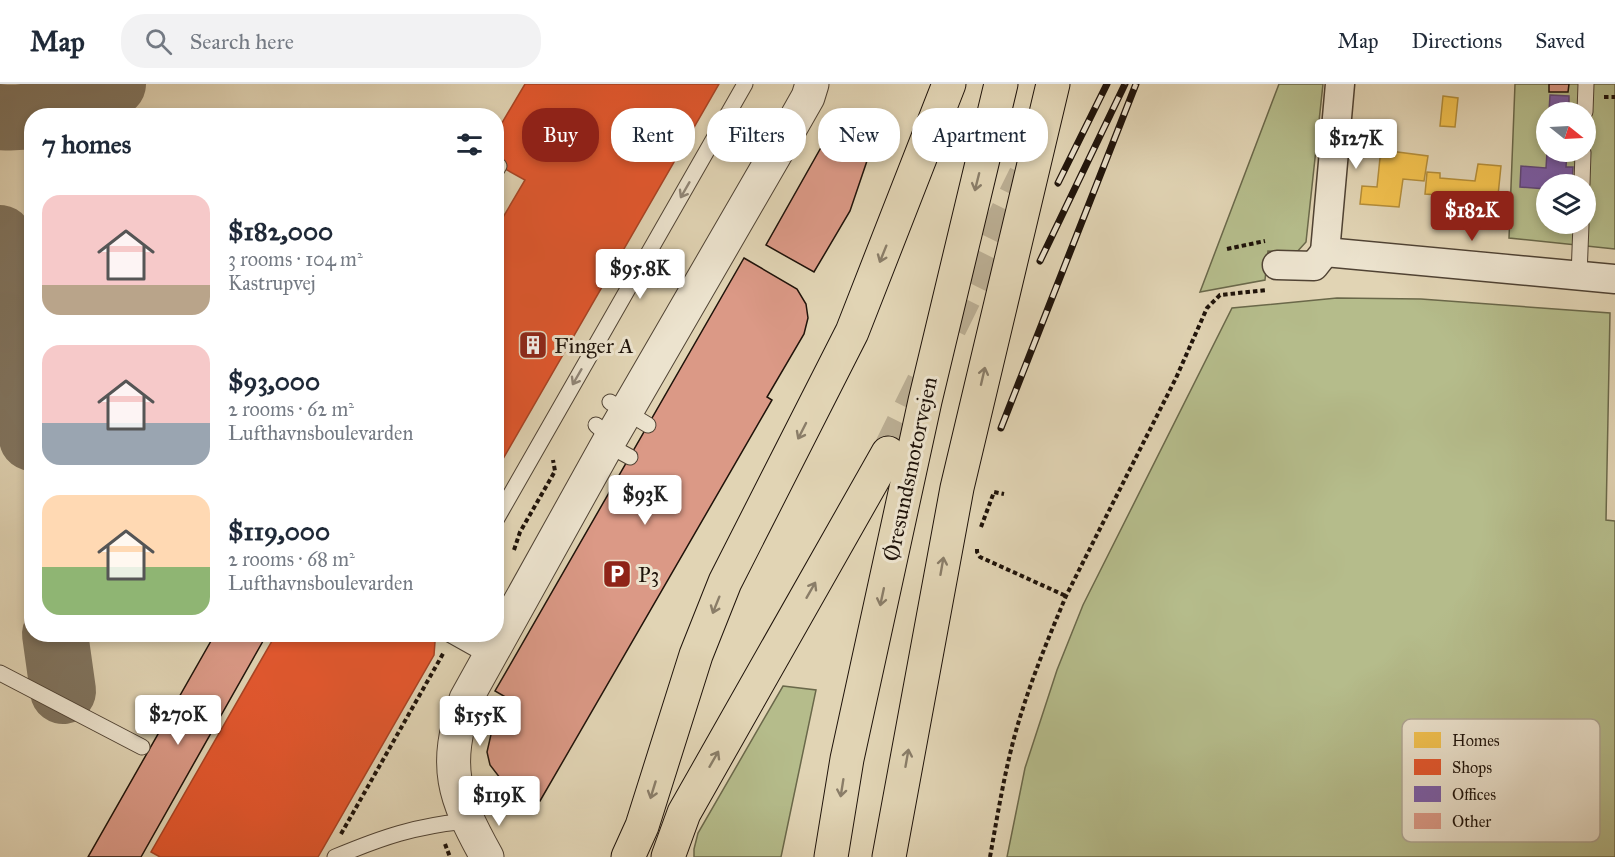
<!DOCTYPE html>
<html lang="en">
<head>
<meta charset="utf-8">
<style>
	:root { --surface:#fff; --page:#f2f2f3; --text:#1f2937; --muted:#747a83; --line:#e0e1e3; --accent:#8f2418 }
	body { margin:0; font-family:"IM FELL Great Primer",serif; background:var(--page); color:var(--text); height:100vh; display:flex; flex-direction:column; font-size:22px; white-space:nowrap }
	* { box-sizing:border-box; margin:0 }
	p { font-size:20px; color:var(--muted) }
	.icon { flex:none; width:33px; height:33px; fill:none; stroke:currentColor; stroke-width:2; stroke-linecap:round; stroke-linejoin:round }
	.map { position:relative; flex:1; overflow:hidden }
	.sheet { position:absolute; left:24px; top:24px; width:480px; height:534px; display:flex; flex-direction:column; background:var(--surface); border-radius:24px; box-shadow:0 3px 9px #0003 }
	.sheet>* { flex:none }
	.hud { position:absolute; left:522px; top:24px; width:570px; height:54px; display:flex; gap:12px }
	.needle { width:39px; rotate:108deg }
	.controls { position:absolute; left:1536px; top:18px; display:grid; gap:12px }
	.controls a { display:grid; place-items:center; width:60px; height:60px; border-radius:50%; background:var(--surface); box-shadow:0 3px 9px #0003; font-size:30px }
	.price { position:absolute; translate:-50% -51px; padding:0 14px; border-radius:6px; background:#fff; color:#222; font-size:20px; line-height:39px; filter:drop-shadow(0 2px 3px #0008) }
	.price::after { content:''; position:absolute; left:50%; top:36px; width:18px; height:14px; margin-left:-9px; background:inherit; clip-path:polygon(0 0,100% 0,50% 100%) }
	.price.selected { background:var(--accent); color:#fff }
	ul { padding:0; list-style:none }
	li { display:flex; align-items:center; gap:18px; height:150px; padding:0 18px }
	li span { display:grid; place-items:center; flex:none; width:168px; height:120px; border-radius:18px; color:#555 }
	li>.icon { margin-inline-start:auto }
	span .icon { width:72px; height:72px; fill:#fffc; stroke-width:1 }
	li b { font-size:26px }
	h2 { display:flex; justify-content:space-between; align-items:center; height:72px; padding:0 18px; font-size:26px }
	.pill { padding:0 21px; border-radius:24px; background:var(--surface); box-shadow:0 3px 9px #0003; font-size:21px; line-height:54px }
	.pill.selected { background:var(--accent); color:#fff }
	header { display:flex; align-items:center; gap:36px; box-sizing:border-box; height:84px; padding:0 30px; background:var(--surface); border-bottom:2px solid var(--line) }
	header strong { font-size:28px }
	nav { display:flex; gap:33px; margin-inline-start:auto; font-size:21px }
	.search { width:420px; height:54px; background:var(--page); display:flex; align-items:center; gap:15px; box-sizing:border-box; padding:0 21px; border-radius:24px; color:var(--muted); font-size:22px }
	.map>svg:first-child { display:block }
	.green { fill:#b5bc8b; stroke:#6a684a; stroke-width:1.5; fill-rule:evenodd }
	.homes { fill:#f2c14e; stroke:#b38d3a; stroke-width:1.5 }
	.shops { fill:#e4572e; stroke:#a94323; stroke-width:1.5 }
	.offices { fill:#7b5ea7; stroke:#5f4878; stroke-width:1.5 }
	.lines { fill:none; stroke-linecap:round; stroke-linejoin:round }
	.taxiway { stroke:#80745f; stroke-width:66 }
	.building { fill:#db9986; stroke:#1f130a; stroke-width:1.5 }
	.motorway-tunnel { stroke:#baad92; stroke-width:33; stroke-dasharray:33 16; stroke-linecap:butt }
	.service-casing { stroke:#504334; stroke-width:17 }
	.minor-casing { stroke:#504334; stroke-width:31 }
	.tertiary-casing { stroke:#504334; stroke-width:35 }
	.motorway-casing { stroke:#1f130a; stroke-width:35 }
	.path { stroke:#1f130a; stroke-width:4; stroke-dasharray:4.5 3; stroke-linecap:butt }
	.service { stroke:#ece3ce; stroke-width:15 }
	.minor { stroke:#ece3ce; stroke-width:28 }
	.tertiary { stroke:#ece3ce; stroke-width:33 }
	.motorway { stroke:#e1d4b4; stroke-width:33 }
	.rail-casing { stroke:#1f130a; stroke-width:7 }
	.rail { stroke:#ece3ce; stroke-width:4.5; stroke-dasharray:14; stroke-linecap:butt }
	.oneway { stroke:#8a7d68 }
	.oneway2 { stroke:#908576 }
	.labels { text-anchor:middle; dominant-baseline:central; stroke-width:6; stroke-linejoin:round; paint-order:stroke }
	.poi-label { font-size:22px; fill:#1f130a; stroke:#ece3ce; text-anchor:start }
	.street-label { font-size:22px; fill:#1f130a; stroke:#ece3ce }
	.key { fill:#ece3ce; stroke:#aea593; stroke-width:1.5 }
	.key-label { font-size:16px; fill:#1f130a }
</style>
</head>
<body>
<header>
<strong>Map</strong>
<div class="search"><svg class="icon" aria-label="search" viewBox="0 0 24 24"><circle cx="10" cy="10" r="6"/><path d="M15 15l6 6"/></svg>Search here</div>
<nav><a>Map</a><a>Directions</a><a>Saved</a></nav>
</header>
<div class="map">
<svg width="1615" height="773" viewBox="0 0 1615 773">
	<rect width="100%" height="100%" fill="#e1d4b4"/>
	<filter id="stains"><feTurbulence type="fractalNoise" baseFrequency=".00333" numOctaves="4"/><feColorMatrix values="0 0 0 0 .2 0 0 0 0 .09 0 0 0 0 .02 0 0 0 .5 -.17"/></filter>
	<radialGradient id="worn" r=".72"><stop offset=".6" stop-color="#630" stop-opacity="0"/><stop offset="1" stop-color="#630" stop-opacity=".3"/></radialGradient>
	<g class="green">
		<polygon points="1279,0 1323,0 1306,158 1296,169 1268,167 1265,196 1200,208"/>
		<path d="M1515 0H1615V165L1509 154ZM1546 28H1586V68H1546ZM1546 100H1586V140H1546Z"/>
		<polygon points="1337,214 1421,215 1610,229 1606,436 1615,437 1615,773 1007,773 1025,684 1057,586 1083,521 1232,224"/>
		<polygon points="783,602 816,606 781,773 694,773 694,765 698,749"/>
	</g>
	<g class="homes">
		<polygon points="1443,12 1458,14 1455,43 1440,42"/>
		<polygon points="1382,66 1428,72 1424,97 1403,95 1399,123 1360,120 1362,102 1377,103 1380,74 1382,73"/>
		<polygon points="1478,80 1501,82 1496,131 1436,126 1437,111 1425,110 1427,88 1440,89 1440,94 1475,97"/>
	</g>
	<g class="shops">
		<polygon points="525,0 719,0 496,387 496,132 502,135 525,96 496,80 496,49"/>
		<polygon points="276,550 422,550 435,558 434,571 318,773 160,773 151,768"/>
	</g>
	<g class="offices">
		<polygon points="1550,11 1569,12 1569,28 1549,28"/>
		<polygon points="1547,68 1567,68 1566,83 1573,83 1572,100 1546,100 1546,105 1520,103 1521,82 1546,84"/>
	</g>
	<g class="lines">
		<g class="taxiway">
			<path d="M0 33C35 37 84 19 113 0"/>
			<polyline points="0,154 16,212 32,354"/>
			<polyline points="55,550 63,607"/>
		</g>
	</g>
	<g class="building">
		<polygon points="1549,0 1569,0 1568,8 1549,8"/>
		<polygon points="832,44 870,68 850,127 814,188 766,161"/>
		<polygon points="744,174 797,205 806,220 808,234 804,250 767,313 772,316 540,717 500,694 490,681 487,668 492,646 509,615 495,607"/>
		<polygon points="215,550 267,550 141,773 88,773"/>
	</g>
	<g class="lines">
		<g class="motorway-tunnel">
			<polyline points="950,244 1025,91"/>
			<polyline points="888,369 923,298"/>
		</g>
		<g class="service-casing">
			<g id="service">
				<polyline points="1585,28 1586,0"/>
				<polyline points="496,87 499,82"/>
				<polyline points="1582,100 1583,68"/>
				<polyline points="1579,192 1581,140"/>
				<polyline points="610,318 648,341"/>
				<polyline points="596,341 611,354 619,367 630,373"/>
				<polyline points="496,436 745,0"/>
				<polyline points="449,550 490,573"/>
				<polyline points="0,589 142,663"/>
				<path d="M335 773C383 753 415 742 467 737"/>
			</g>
		</g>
		<g class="minor-casing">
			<g id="minor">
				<polyline points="1325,168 1615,195"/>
				<polyline points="1325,168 1340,0"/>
				<polyline points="1277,181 1314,182 1325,168"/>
			</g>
		</g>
		<g class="tertiary-casing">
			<path id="tertiary" d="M487 773C453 712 443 683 466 615L611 354 791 43 808 13 812 0"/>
		</g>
		<g class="motorway-casing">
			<g id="motorway">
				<polyline points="628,773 642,742 696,571 725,498 852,248 949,0"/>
				<polyline points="668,773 684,729 888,369"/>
				<polyline points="831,773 847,675 925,317 1001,0"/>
				<polyline points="889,773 957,404 1053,0"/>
			</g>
		</g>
		<g class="path">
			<polyline points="1604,13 1615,13"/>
			<polyline points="1227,165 1265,157"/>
			<polyline points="981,443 994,408 1004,410"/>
			<polyline points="977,465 977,468 980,473 1066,512"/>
			<polyline points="514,466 520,448 555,387 553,376"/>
			<polyline points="341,750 444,568"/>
			<polyline points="445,760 450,773"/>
			<path d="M990 773C999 723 1007 672 1023 624 1035 586 1051 548 1066 512L1176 294 1207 224 1220 211 1267 206"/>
		</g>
		<use href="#service" class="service"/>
		<use href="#minor" class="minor"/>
		<use href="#tertiary" class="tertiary"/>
		<use href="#motorway" class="motorway"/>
		<g class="rail-casing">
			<g id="rail">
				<polyline points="1058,99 1107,0"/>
				<polyline points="1040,177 1125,0"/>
				<polyline points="1001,344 1136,0"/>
			</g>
		</g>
		<use href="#rail" class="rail"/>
	</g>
	<defs><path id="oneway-shaft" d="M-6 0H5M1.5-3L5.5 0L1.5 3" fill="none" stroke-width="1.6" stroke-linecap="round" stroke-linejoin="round" transform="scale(1.5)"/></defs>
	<g class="oneway">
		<use href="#oneway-shaft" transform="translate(977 98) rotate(104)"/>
		<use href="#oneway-shaft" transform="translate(883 170) rotate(112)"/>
		<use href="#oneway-shaft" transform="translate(983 292) rotate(-77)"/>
		<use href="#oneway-shaft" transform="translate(802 347) rotate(117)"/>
		<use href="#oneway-shaft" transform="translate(942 482) rotate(-80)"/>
		<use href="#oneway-shaft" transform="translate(811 506) rotate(-60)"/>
		<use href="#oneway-shaft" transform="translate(882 513) rotate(102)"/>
		<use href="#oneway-shaft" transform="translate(716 521) rotate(112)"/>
		<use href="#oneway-shaft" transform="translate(907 674) rotate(-80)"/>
		<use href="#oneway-shaft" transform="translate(714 675) rotate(-60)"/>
		<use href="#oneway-shaft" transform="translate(842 704) rotate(99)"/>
		<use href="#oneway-shaft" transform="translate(653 706) rotate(107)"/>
	</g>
	<g class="oneway2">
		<use href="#oneway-shaft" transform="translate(685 106) rotate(120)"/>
		<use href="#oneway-shaft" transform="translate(577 293) rotate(120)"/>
	</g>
	<defs>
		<g id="building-square" transform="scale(1.5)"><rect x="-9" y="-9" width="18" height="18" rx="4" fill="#8f2418" stroke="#ece3ce"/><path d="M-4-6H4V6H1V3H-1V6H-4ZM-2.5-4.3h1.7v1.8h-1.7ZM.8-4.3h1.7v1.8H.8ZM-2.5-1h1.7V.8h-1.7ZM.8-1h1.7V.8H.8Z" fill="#fff"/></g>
		<g id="parking-square" transform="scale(1.5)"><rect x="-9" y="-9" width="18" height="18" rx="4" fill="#8f2418" stroke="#ece3ce"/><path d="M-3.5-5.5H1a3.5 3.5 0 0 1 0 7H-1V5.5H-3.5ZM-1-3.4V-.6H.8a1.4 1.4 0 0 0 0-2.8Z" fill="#fff"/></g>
	</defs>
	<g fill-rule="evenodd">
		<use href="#building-square" x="533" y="261"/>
		<use href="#parking-square" x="617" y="490"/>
	</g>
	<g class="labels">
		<g class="poi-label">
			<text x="554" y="261">Finger A</text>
			<text x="638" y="490">P3</text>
		</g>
		<g class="street-label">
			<text transform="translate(910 385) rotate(-78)">Øresundsmotorvejen</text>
		</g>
	</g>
	<rect x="1402" y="635" width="198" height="123" rx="9" class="key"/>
	<rect x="1414" y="648" width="27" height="16" fill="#f2c14e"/>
	<rect x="1414" y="675" width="27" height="16" fill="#e4572e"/>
	<rect x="1414" y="702" width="27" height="16" fill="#7b5ea7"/>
	<rect x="1414" y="729" width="27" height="16" fill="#db9986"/>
	<g class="key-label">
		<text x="1452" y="662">Homes</text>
		<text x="1452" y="689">Shops</text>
		<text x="1452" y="716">Offices</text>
		<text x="1452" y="743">Other</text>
	</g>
	<rect width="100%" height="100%" filter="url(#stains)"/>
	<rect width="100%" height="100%" fill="url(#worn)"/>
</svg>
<div class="controls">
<a><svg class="needle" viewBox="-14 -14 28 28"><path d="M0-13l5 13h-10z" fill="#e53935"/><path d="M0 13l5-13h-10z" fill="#747a83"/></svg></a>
<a><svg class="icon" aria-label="layers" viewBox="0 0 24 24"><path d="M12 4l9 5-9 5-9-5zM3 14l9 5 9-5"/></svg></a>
</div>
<b class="price" style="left:1356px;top:86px">$127K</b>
<b class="price selected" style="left:1472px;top:158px">$182K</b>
<b class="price" style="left:640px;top:216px">$95.8K</b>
<b class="price" style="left:645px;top:442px">$93K</b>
<b class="price" style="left:178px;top:662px">$270K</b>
<b class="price" style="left:480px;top:663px">$155K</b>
<b class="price" style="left:499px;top:743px">$119K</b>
<div class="hud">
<a class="pill selected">Buy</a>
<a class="pill">Rent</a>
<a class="pill">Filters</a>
<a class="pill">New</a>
<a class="pill">Apartment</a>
</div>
<section class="sheet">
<h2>7 homes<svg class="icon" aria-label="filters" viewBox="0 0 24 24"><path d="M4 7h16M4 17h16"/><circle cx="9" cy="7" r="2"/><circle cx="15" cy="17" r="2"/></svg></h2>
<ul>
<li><span style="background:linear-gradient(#f6c9c9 75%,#b9a48a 0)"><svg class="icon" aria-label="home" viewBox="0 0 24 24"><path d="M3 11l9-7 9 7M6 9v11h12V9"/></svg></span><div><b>$182,000</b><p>3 rooms · 104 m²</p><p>Kastrupvej</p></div></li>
<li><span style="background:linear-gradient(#f6c9c9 65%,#9aa5b1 0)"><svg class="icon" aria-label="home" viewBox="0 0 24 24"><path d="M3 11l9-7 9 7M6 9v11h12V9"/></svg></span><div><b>$93,000</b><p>2 rooms · 62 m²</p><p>Lufthavnsboulevarden</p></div></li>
<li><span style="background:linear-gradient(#ffd9b3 60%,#8fb573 0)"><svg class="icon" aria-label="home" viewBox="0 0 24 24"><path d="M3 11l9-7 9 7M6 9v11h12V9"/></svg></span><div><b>$119,000</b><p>2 rooms · 68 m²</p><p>Lufthavnsboulevarden</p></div></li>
</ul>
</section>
</div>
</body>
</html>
